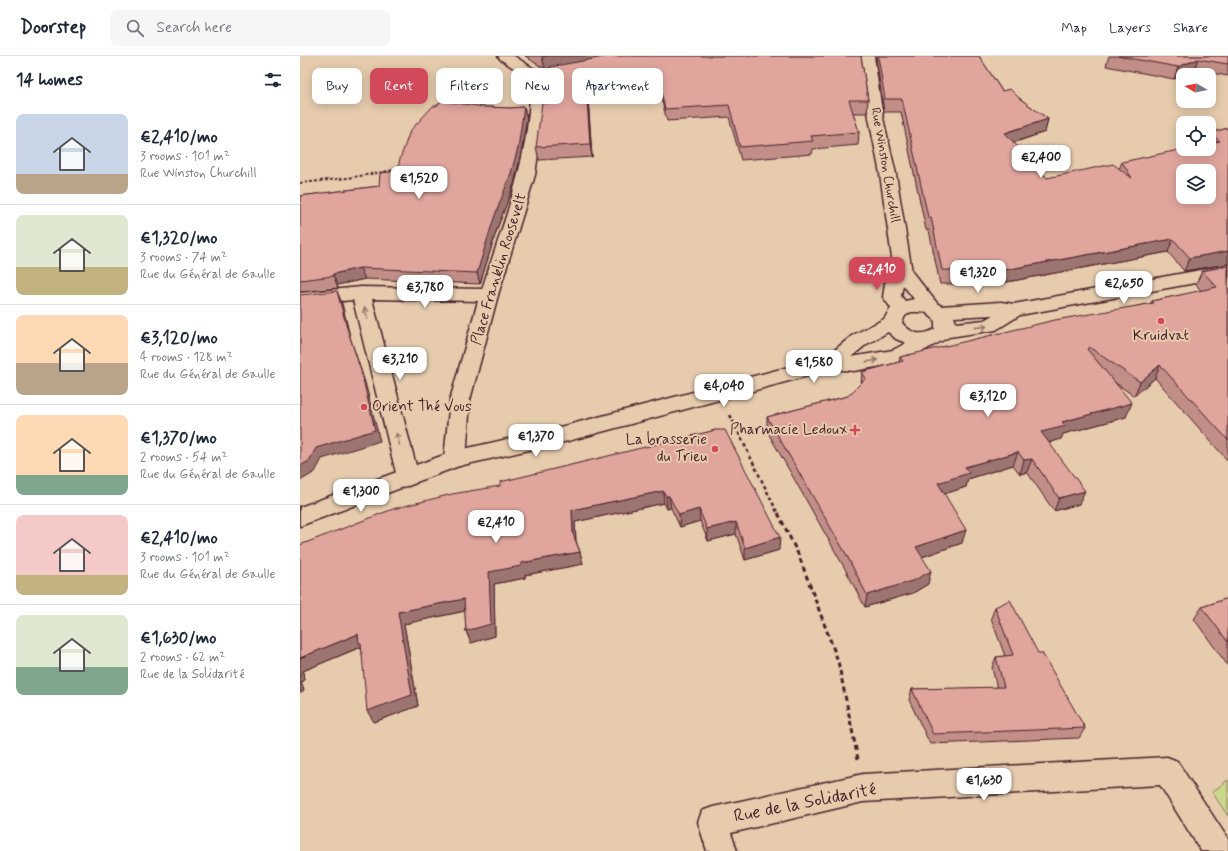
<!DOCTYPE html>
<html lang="en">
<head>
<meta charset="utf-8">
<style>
	:root { --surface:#fff; --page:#f6f6f7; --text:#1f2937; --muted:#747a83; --line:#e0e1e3; --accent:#d1495b }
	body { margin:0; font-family:Mynerve,sans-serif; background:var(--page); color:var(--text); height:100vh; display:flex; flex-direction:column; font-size:15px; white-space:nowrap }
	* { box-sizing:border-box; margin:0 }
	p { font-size:13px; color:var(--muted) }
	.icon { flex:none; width:22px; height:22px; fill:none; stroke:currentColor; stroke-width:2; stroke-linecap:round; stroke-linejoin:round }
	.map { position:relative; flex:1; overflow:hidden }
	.side { display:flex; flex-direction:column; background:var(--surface); width:300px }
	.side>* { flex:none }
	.top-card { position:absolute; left:12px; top:12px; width:380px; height:36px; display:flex; gap:8px }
	.needle { width:26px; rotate:280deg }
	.fabs { position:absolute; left:876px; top:12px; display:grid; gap:8px }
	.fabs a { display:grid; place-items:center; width:40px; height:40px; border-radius:8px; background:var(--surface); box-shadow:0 2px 10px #0003; font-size:20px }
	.price { position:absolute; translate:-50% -34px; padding:0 9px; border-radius:8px; background:#fff; color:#222; font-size:13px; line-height:26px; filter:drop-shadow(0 1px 2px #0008) }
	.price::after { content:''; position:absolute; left:50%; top:24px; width:12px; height:9px; margin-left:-6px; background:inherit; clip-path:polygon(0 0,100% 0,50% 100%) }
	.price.selected { background:var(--accent); color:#fff }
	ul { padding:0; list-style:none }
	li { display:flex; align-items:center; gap:12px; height:100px; padding:0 16px }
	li+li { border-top:1px solid var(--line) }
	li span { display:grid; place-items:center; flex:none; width:112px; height:80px; border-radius:8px; color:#555 }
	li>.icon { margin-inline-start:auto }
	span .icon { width:48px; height:48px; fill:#fffc; stroke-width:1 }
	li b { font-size:17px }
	h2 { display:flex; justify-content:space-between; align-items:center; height:48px; padding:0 16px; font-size:17px }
	.pill { padding:0 14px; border-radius:8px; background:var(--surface); box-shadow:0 2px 10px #0003; font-size:14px; line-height:36px }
	.pill.selected { background:var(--accent); color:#fff }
	header { display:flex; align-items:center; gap:24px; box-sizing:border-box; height:56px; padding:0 20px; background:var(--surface); border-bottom:1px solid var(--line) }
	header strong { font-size:19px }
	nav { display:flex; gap:22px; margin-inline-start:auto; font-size:14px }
	.search { width:280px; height:36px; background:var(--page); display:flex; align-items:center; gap:10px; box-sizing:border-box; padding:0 14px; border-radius:8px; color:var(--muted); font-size:15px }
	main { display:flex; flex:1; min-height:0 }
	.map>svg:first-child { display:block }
	.green { fill:#cad88b; stroke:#8a7c5b }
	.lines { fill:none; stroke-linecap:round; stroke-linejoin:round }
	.minor-casing { stroke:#4a1f2b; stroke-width:3 }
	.secondary-casing { stroke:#4a1f2b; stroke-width:3 }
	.path-far2 { stroke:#4a1f2b; stroke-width:2; stroke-dasharray:3 2; stroke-linecap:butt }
	.path-far1 { stroke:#4a1f2b; stroke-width:2.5; stroke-dasharray:3.5 3; stroke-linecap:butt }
	.path { stroke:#4a1f2b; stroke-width:3; stroke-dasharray:5 3.5; stroke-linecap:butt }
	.minor { fill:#e6cbad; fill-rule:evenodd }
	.secondary { fill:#e6cbad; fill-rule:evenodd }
	.wall { fill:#c18f88; stroke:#4a1f2b }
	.shaded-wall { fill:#9d746f; stroke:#4a1f2b }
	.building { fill:#e0a69e; stroke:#4a1f2b; fill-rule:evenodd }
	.oneway { stroke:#98756c }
	.poi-dot { fill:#d1495b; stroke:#e6cbad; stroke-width:1.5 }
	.labels { text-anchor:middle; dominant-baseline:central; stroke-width:4; stroke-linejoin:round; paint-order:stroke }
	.far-street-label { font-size:13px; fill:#4a1f2b; stroke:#e6cbad }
	.street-label { font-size:15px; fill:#4a1f2b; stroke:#e6cbad }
	.poi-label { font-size:15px; fill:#4a1f2b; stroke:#e6cbad; text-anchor:end }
	.near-street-label { font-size:18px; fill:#4a1f2b; stroke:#e6cbad }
</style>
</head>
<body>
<header>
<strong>Doorstep</strong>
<div class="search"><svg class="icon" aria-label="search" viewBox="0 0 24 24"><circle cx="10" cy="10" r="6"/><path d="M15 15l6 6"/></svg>Search here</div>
<nav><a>Map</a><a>Layers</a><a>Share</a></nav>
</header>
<main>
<section class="side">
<h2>14 homes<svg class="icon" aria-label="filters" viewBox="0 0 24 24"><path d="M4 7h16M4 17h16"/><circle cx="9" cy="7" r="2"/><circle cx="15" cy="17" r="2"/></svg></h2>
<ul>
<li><span style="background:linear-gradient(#c9d6e8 75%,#b9a48a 0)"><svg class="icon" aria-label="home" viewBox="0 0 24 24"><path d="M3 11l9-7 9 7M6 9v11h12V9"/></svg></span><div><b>€2,410/mo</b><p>3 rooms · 101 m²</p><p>Rue Winston Churchill</p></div></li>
<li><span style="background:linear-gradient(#dfe7d0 65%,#c2b280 0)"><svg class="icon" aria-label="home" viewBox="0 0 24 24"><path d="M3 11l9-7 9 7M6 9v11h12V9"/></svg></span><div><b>€1,320/mo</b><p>3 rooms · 74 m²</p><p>Rue du Général de Gaulle</p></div></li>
<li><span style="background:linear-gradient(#ffd9b3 60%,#b9a48a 0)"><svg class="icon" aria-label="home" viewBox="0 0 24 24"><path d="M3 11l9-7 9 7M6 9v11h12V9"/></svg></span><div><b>€3,120/mo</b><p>4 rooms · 128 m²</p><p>Rue du Général de Gaulle</p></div></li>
<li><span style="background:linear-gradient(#ffd9b3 75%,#7fa58c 0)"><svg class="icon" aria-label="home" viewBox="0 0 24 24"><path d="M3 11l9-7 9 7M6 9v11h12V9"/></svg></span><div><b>€1,370/mo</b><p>2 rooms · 54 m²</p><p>Rue du Général de Gaulle</p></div></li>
<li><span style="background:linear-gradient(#f6c9c9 75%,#c2b280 0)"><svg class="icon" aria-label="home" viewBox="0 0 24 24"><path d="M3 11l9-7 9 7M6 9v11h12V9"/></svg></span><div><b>€2,410/mo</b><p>3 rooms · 101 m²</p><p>Rue du Général de Gaulle</p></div></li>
<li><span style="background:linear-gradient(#dfe7d0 65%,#7fa58c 0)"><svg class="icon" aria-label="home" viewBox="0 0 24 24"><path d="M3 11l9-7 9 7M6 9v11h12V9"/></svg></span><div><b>€1,630/mo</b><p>2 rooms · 62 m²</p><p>Rue de la Solidarité</p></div></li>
</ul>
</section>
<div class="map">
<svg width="928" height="795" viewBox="0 0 928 795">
	<rect width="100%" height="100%" fill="#e6cbad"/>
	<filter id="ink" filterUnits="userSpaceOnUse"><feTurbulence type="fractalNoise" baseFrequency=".025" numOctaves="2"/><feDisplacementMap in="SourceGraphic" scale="8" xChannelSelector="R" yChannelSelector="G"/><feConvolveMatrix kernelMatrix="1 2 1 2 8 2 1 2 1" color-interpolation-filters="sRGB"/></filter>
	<g filter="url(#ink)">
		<polygon class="green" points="928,724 928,760 912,736"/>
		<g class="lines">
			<g class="minor-casing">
				<g id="minor">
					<path d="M198 0H214L242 18 244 21 245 48 235 119 198 239 170 344 166 403 163 409 155 411 147 409 144 403 150 344 178 245 72 243 119 421 116 427 108 430 100 427 97 421 53 244 0 249V237L61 231 182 233C204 165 232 96 230 23L200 3Z"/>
					<polygon points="867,701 877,705 928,783 928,795 901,795 860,729 563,746 431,777 437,795 407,795 398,766 402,755 413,751 563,718"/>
				</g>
			</g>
			<g class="secondary-casing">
				<path id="secondary" d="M560 0H574L583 62 596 118 612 216 637 247 641 250 701 246 714 248 928 209V221L720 259 696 274 649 281 605 305 598 307 554 315 533 313 268 385 159 410 0 470V451L155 395 268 369 526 301 553 279 584 263 591 252 583 241 585 227 594 216 580 118 569 62ZM603 229 614 243 605 245 601 240ZM611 256H625L635 264V273C621 280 613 279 602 267L605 260ZM693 259 684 264 656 267 654 261ZM588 276 596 283 606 287 593 294 551 301 567 288Z"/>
			</g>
			<polyline class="path-far2" points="0,127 48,122 101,113"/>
			<polyline class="path-far1" points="430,359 478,458"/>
			<polyline class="path" points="478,457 499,500 538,605 558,703"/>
			<use href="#minor" class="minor"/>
			<use href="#secondary" class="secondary"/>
		</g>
		<g class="wall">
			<polygon points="225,0 561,0 568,44 567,57 553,57 559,76 558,89 513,93 512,98 441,104 429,61 367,65 357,26 288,41 292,101 239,104 236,91 250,47 250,12 245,13 229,3 229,2"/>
			<polygon points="576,0 679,0 702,35 719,42 748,63 745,76 713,87 747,122 819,113 822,106 909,93 909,80 910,77 928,72 928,208 884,215 868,196 696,228 640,228 629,174 626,174 601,56 584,56"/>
			<polygon points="809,0 928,0 928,20 894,14 874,23 806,10"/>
			<polygon points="185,51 210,52 224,51 227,62 220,103 214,128 197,173 180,228 65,223 37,229 38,232 0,236 0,140 79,130"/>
			<polygon points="928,210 928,405 855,322 834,340 814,326 826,361 763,378 761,383 749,387 779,448 754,455 727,416 720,418 713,409 668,423 666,431 644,438 662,487 622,501 628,528 613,537 565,551 544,511 467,375 467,361 548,340 561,327 562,316 599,306 600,301 851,247 852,245 901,235 896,228 902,215"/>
			<polygon points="416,374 479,494 445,504 436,478 408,485 400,465 380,471 371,452 367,453 364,447 275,466 276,485 280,496 283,508 225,519 225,522 194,528 195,580 171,587 166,575 165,555 104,568 118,650 74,666 61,591 3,615 4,625 1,626 4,635 0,637 0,489 200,430"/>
			<polygon points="928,542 928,610 894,563 902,551"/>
			<polygon points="695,551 738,597 785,672 779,682 630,688 609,644 612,633 697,632 692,612 696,601 705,600 691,562"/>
		</g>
		<g class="shaded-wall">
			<polygon points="248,0 316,0 245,13 242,1"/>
			<polygon points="898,3 894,14 874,23 878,11"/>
			<polygon points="356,13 357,26 288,41 292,101 290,88 286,28"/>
			<polygon points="224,51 227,62 220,103 214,128 197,173 180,228 177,217"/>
			<polygon points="748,63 745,76 702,90 705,77"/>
			<polygon points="873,183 868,196 696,228 699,215"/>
			<polygon points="928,195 928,208 884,215 890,202"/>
			<polygon points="60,212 65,223 37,229 38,232 33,218"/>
			<polygon points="37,235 42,247 51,284 65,326 80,385 22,403 15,416 0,425 0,410 16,392 47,272"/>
			<polygon points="860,309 855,322 834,340 840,326"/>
			<polygon points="832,347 826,361 763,378 761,383 737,390 741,376 762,366"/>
			<polygon points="718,396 713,409 668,423 666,431 635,441 638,427 665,411"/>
			<polygon points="732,403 727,416 720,418 724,404"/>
			<polygon points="363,435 364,447 275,466 276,490 273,478 272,454"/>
			<polygon points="785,435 779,448 754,455 759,442"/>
			<polygon points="366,440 369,440 371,452 367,453"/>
			<polygon points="399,453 400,465 380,471 379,459"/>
			<polygon points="436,466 436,478 408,485 407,473"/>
			<polygon points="666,474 662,487 613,504 616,491"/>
			<polygon points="480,481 479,494 445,504 445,492"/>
			<polygon points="280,496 283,508 225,519 225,522 194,528 195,580 171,587 166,575 189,516 221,507"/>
			<polygon points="631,515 628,528 613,537 565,551 567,539"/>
			<polygon points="164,543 169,554 104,568 118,650 74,666 67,655 98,556"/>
			<polygon points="58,578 65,589 3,615 4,625 1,626 4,635 0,637 0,602"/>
		</g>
		<g class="building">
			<polygon points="309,0 561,0 568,44 549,44 559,76 511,80 513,85 440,91 429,49 365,53 356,13 286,28 290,88 236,91 242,47 250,47 250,11"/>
			<path d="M578 0H679L702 35 710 33 719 42 748 63 705 77 747 122 813 108 832 122 822 106 883 93H909V87L920 85 910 77 928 72V195L890 202 873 183 699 215 642 214 631 161H628L602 43H585ZM883 115H909V141H883Z"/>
			<polygon points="818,0 928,0 928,8 898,3 878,11"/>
			<polygon points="142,45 185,51 210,52 224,51 218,92 211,117 194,162 177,217 60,212 33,218 33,220 0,224 0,140 79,130 80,117 99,115 99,106 110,75 133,50 136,50"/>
			<polygon points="928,210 928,384 860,309 840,326 789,291 787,293 832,347 762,366 766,370 741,376 785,435 759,442 732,403 724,404 718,396 665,411 669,417 638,427 666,474 616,491 631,515 615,524 567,539 546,498 467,361 548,340 566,322 562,316 603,305 600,301 755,264 854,247 852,245 917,231 902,215"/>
			<polygon points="37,235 47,272 61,315 75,374 16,392 9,405 0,410 0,239"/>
			<polygon points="416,374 425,374 480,481 445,492 436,466 407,473 399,453 379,459 369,440 366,440 363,435 272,454 273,478 280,496 221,507 221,510 189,516 191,568 166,575 164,543 98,556 112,639 67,655 61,587 59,587 58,578 0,602 0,489 93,453 152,438 200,430 200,426"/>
			<polygon points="928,542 928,586 902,551"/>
			<polygon points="710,544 738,597 742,597 785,672 633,678 612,633 704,631 696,601 713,599 695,551"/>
		</g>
		<defs><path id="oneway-shaft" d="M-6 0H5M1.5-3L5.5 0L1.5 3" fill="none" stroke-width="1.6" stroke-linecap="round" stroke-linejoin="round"/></defs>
		<g class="oneway">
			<use href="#oneway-shaft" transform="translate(66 257) rotate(-104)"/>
			<use href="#oneway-shaft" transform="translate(681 271) rotate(-6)"/>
			<use href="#oneway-shaft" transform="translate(572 305) rotate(-10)"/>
			<use href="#oneway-shaft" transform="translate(98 383) rotate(-104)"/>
		</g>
	</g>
	<g class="poi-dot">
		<circle cx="861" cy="265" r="4"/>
		<circle cx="64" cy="351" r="4"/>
		<path d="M553 368h4v4h4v4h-4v4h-4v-4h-4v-4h4z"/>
		<circle cx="415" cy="393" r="4"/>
	</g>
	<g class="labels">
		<g class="far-street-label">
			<text transform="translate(585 109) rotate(80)">Rue Winston Churchill</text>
		</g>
		<g class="street-label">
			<text transform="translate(199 213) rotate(-73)">Place Franklin Roosevelt</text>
		</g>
		<g class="poi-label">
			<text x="861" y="280" text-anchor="middle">Kruidvat</text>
			<text x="72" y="351" text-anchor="start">Orient Thé Vous</text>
			<text x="547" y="374">Pharmacie Ledoux</text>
			<text x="407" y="384">La brasserie<tspan x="407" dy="17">du Trieu</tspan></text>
		</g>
		<g class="near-street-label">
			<text transform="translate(505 747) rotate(-11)">Rue de la Solidarité</text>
		</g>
	</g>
</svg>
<div class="fabs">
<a><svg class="needle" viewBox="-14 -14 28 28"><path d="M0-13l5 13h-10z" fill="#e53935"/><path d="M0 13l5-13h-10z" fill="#747a83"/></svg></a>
<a><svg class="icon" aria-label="locate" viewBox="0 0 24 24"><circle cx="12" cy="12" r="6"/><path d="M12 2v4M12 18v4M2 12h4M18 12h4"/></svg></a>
<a><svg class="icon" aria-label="layers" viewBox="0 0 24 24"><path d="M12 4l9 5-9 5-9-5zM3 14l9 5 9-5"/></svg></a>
</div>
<b class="price" style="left:741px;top:123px">€2,400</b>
<b class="price" style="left:119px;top:144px">€1,520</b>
<b class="price selected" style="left:577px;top:235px">€2,410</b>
<b class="price" style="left:678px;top:238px">€1,320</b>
<b class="price" style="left:824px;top:249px">€2,650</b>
<b class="price" style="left:125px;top:253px">€3,780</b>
<b class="price" style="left:100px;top:325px">€3,210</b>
<b class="price" style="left:514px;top:328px">€1,580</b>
<b class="price" style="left:424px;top:352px">€4,040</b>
<b class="price" style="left:688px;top:362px">€3,120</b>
<b class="price" style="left:236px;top:402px">€1,370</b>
<b class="price" style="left:61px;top:457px">€1,300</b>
<b class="price" style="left:196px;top:488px">€2,410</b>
<b class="price" style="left:684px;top:746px">€1,630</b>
<div class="top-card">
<a class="pill">Buy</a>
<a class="pill selected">Rent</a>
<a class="pill">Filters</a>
<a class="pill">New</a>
<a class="pill">Apartment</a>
</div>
</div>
</main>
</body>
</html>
